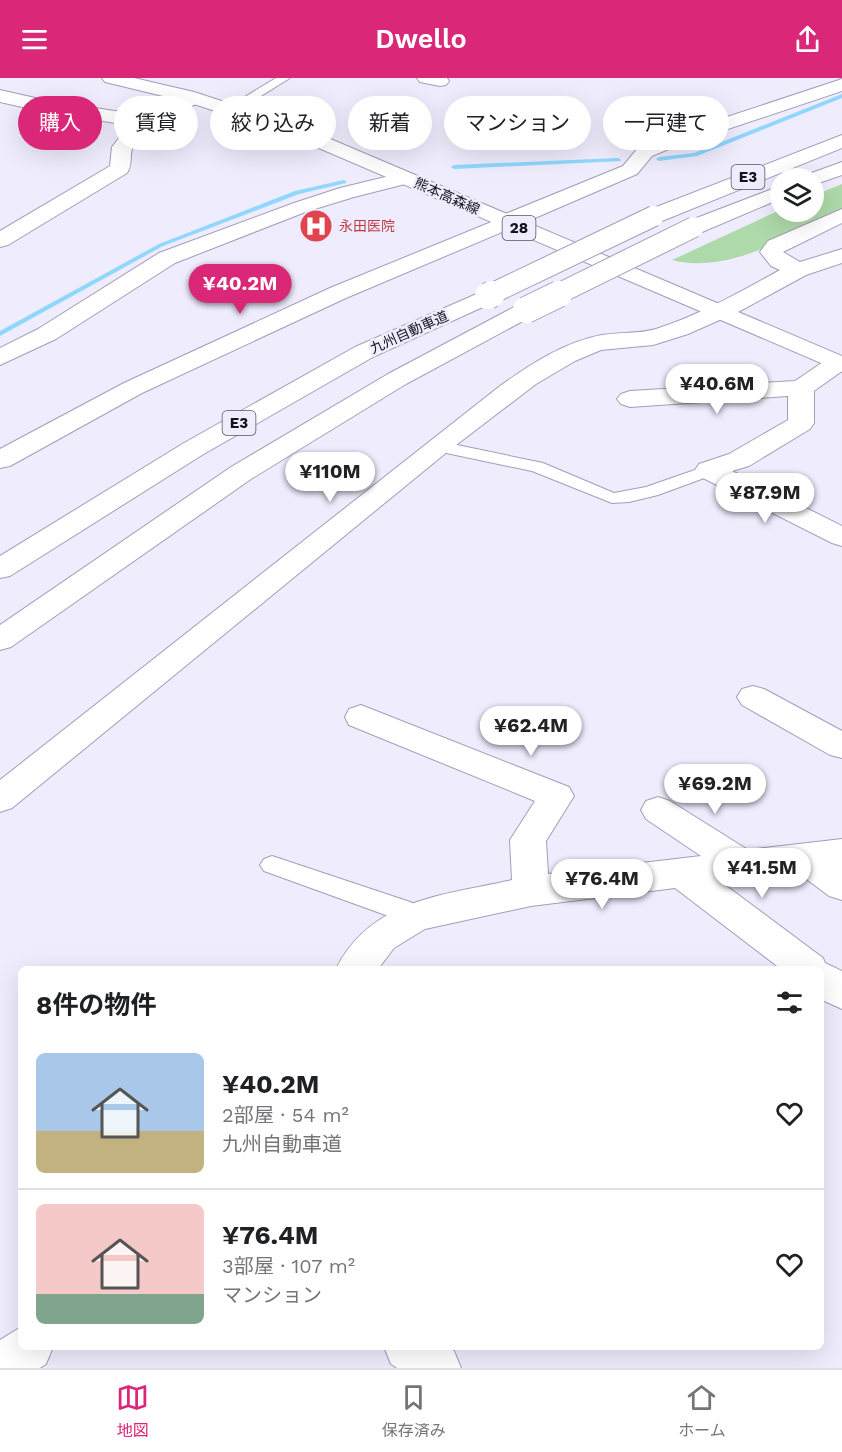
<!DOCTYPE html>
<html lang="ja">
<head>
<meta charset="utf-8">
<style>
	:root { --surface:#fff; --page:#f2f2f2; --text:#202124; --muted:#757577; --line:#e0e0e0; --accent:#db2777 }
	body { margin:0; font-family:"Work Sans","Noto Sans JP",sans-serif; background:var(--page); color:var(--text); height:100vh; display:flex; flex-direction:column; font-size:22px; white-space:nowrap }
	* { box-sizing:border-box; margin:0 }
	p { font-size:20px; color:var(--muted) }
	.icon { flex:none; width:33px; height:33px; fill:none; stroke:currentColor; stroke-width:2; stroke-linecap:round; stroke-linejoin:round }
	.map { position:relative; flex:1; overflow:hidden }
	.drawer { position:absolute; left:18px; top:888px; width:806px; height:384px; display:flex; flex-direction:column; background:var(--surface); border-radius:9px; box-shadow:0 6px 24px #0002 }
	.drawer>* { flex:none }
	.top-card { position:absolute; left:18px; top:18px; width:807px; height:54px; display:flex; gap:12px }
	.controls { position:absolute; left:770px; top:90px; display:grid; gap:12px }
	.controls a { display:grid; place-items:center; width:54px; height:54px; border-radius:50%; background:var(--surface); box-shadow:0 6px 24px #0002; font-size:30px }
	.price { position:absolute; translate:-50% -51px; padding:0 14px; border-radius:21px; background:#fff; color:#222; font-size:20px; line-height:39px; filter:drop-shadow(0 2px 3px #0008) }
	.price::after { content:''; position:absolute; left:50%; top:36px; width:18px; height:14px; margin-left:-9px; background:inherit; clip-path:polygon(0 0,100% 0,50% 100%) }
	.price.selected { background:var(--accent); color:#fff }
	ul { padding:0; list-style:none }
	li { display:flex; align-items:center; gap:18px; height:150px; padding:0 18px }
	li+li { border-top:2px solid var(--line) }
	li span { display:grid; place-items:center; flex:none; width:168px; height:120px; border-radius:9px; color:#555 }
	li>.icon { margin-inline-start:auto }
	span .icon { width:72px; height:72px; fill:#fffc; stroke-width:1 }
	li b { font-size:26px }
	h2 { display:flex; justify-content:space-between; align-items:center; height:72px; padding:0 18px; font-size:26px }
	.chip { padding:0 21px; border-radius:27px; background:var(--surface); box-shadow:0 6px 24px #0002; font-size:21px; line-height:54px }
	.chip.selected { background:var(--accent); color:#fff }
	header { display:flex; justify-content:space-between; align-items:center; height:78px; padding:0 18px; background:var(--accent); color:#fff; font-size:27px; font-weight:600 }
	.dock { display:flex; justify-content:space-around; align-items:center; height:84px; border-top:2px solid var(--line); background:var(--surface); font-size:16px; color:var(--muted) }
	.dock a { display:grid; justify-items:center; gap:3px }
	.dock .selected { color:var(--accent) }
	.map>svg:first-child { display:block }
	.green { fill:#aed9a9 }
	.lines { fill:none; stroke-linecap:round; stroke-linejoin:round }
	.stream { fill:#8fd7fd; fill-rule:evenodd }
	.lane-casing { stroke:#a19eb9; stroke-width:2 }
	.street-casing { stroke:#a19eb9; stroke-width:2 }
	.secondary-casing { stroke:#a19eb9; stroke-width:2 }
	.primary-casing { stroke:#a19eb9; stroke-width:2 }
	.highway-casing { stroke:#a19eb9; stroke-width:2 }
	.lane { fill:#fff; fill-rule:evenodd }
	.street { fill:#fff; fill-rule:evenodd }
	.secondary { fill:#fff; fill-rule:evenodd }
	.primary { fill:#fff; fill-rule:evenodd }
	.highway { fill:#fff; fill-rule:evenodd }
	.highway-bridge-far1-casing { stroke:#a19eb9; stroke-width:22; stroke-linecap:butt }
	.highway-bridge-casing { stroke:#a19eb9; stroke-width:28; stroke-linecap:butt }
	.highway-bridge-far1 { stroke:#fff; stroke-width:20 }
	.highway-bridge { stroke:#fff; stroke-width:26 }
	.labels { text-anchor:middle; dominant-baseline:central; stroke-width:5; stroke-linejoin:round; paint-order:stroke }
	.far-street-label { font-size:14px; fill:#14121c; stroke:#eeecfd }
	.far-health-label { font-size:14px; fill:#be3a42; stroke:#eeecfd; text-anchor:start }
	.shield { fill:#eeecfd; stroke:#555360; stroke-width:1.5 }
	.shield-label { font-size:15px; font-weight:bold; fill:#14121c }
</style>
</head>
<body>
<header><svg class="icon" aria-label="menu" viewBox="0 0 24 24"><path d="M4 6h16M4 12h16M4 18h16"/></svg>Dwello<svg class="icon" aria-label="share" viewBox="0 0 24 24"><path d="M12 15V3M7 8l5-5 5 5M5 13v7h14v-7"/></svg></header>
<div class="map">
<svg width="842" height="1290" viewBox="0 0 842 1290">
	<rect width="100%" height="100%" fill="#eeecfd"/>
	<path class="green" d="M842 106V134C792 157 727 197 672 182L780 132V134H813V118Z"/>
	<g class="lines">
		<g class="stream">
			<polygon points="842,16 842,20 697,78 659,83 656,81 659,79 694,75"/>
			<polygon points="618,80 621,82 620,83 454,91 451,89 454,87"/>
			<polygon points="344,102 346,103 346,105 299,116 163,168 0,258 0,253 159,166 295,113"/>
		</g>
		<g class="lane-casing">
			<g id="lane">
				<polygon points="276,0 290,0 235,34 227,34 225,31"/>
				<polygon points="438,363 543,385 614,415 646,409 709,387 715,388 718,392 715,396 658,417 629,424 612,425 532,393 432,372 430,368 432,364"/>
				<polygon points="272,778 410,824 424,831 428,838 424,845 416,848 264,793 260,787 264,781"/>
			</g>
		</g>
		<g class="street-casing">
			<g id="street">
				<polygon points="417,0 447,0 449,3 446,7 440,8 420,4"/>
				<polygon points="842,1 842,13 671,70 652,78 637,96 514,149 506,150 498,149 495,144 498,139 623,88 638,70 657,62"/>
				<path d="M0 12 44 22 140 37 187 16H201L203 20 201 24C176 35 147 42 133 68 129 76 133 87 127 95L8 167 0 169V153L110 88 112 69 129 47 44 34 0 24Z"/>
				<polygon points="406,94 413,96 416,100 413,104 354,119 308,133 175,185 56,261 0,287 0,270 38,251 159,175 294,125 340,110"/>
				<path d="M842 131V145L783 174 800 184 842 171V185L806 197 740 233 688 256 653 267 601 272 575 283 536 306 447 374 12 730 0 734V702L500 308C531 286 564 264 602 257 620 254 639 256 656 251 700 237 740 214 780 192L771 188 760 174 768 163Z"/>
				<polygon points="838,278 842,279 842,293 814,313 814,345 810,351 749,388 732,393 842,448 842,468 832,465 699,398 695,392 699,386 729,376 788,342 788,318 630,329 621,326 617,321 621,316 630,313 795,303 829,280"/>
				<polygon points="753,608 764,611 842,653 842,680 830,677 742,627 737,619 742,611"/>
				<path d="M361 627 569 709 574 718 546 763 548 796 701 778 646 741 641 732 646 723 658 719 670 723 748 772 842 761V822L829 818 797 794 721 804 823 880 825 885 842 893V931L820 921V891H781L675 810 531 828 425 851 394 870 378 891H336C371 821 444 817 512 802L510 762 535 723 349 647 345 639 349 631Z"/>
				<polygon points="21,1249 21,1269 53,1269 46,1286 40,1290 0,1290 0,1262"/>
				<polygon points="384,1269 448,1269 454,1273 461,1290 397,1290 391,1286"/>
			</g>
		</g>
		<g class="secondary-casing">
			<polygon id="secondary" points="506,138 514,139 517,144 514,149 346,220 142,315 10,388 0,390 0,371 124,305 330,210"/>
		</g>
		<g class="primary-casing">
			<polygon id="primary" points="102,0 134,0 194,14 307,51 842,278 842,294 293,59 188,24 105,4"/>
		</g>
		<g class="highway-casing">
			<g id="highway">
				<polygon points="842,57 842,70 662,143 654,144 646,143 643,138 646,133"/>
				<polygon points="842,84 842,97 813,107 813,100 803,100 806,97"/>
				<polygon points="780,108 780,121 702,154 694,155 686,154 683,149 686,144"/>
				<polygon points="488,211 496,213 500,218 496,223 373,279 202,377 10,498 0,500 0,478 184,365 355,269"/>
				<polygon points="526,225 534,227 538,232 534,237 406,306 251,401 11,569 0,572 0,547 231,389 388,296 518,227"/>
			</g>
		</g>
		<use href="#lane" class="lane"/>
		<use href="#street" class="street"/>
		<use href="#secondary" class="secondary"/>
		<use href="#primary" class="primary"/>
		<use href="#highway" class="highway"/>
		<g class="highway-bridge-far1-casing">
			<g id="highway-bridge-far1">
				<polyline points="489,217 654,138"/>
				<polyline points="556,217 694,149"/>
			</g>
		</g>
		<g class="highway-bridge-casing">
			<g id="highway-bridge">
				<polyline points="488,218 492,216"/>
				<polyline points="526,232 559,216"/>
			</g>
		</g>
		<use href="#highway-bridge-far1" class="highway-bridge-far1"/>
		<use href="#highway-bridge" class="highway-bridge"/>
	</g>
	<defs>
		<g id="hospital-disc" transform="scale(1.725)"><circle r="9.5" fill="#e0444e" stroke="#eeecfd"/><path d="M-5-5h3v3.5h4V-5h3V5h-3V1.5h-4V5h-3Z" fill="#fff"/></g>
	</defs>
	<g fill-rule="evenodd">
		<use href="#hospital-disc" x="316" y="148"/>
	</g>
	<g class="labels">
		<g class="far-street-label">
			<text transform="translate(447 118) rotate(24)">熊本高森線</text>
			<text transform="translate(409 254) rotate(-24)">九州自動車道</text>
		</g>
		<g class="far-health-label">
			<text x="339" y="148">永田医院</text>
		</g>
		<g class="shield">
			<rect x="731.5" y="87" width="33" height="24" rx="4.5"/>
			<rect x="502.5" y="138" width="33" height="24" rx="4.5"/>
			<rect x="222.5" y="333" width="33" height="24" rx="4.5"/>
		</g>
		<g class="shield-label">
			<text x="748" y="99">E3</text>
			<text x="519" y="150">28</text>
			<text x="239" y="345">E3</text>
		</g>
	</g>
</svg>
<div class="controls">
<a><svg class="icon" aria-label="layers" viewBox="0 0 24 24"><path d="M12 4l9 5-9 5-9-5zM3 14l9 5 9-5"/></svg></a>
</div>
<b class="price selected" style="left:240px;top:237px">¥40.2M</b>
<b class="price" style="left:717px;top:337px">¥40.6M</b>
<b class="price" style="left:330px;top:425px">¥110M</b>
<b class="price" style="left:765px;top:446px">¥87.9M</b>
<b class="price" style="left:531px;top:679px">¥62.4M</b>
<b class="price" style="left:715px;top:737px">¥69.2M</b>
<b class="price" style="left:762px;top:821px">¥41.5M</b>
<b class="price" style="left:602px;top:832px">¥76.4M</b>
<div class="top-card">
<a class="chip selected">購入</a>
<a class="chip">賃貸</a>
<a class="chip">絞り込み</a>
<a class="chip">新着</a>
<a class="chip">マンション</a>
<a class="chip">一戸建て</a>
</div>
<section class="drawer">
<h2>8件の物件<svg class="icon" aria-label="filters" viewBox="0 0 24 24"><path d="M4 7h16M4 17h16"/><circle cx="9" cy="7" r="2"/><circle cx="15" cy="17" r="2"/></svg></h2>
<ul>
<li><span style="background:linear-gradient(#a9c7e8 65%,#c2b280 0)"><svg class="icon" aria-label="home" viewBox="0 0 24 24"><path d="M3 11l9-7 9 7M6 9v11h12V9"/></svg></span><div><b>¥40.2M</b><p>2部屋 · 54 m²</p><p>九州自動車道</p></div><svg class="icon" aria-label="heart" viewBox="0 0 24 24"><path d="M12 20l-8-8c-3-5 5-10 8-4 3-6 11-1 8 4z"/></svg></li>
<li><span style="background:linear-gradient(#f6c9c9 75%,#7fa58c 0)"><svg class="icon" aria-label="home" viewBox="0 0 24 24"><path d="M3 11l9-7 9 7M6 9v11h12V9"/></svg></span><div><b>¥76.4M</b><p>3部屋 · 107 m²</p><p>マンション</p></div><svg class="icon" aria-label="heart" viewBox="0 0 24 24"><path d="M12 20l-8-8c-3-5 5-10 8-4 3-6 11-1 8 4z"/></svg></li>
</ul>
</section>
</div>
<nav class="dock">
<a class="selected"><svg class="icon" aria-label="map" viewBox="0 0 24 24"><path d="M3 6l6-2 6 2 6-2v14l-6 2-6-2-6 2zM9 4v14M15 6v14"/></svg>地図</a>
<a><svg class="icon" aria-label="saved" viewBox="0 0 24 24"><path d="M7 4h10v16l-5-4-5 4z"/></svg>保存済み</a>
<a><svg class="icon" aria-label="home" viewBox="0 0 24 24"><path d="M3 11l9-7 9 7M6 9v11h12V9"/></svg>ホーム</a>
</nav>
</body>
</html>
